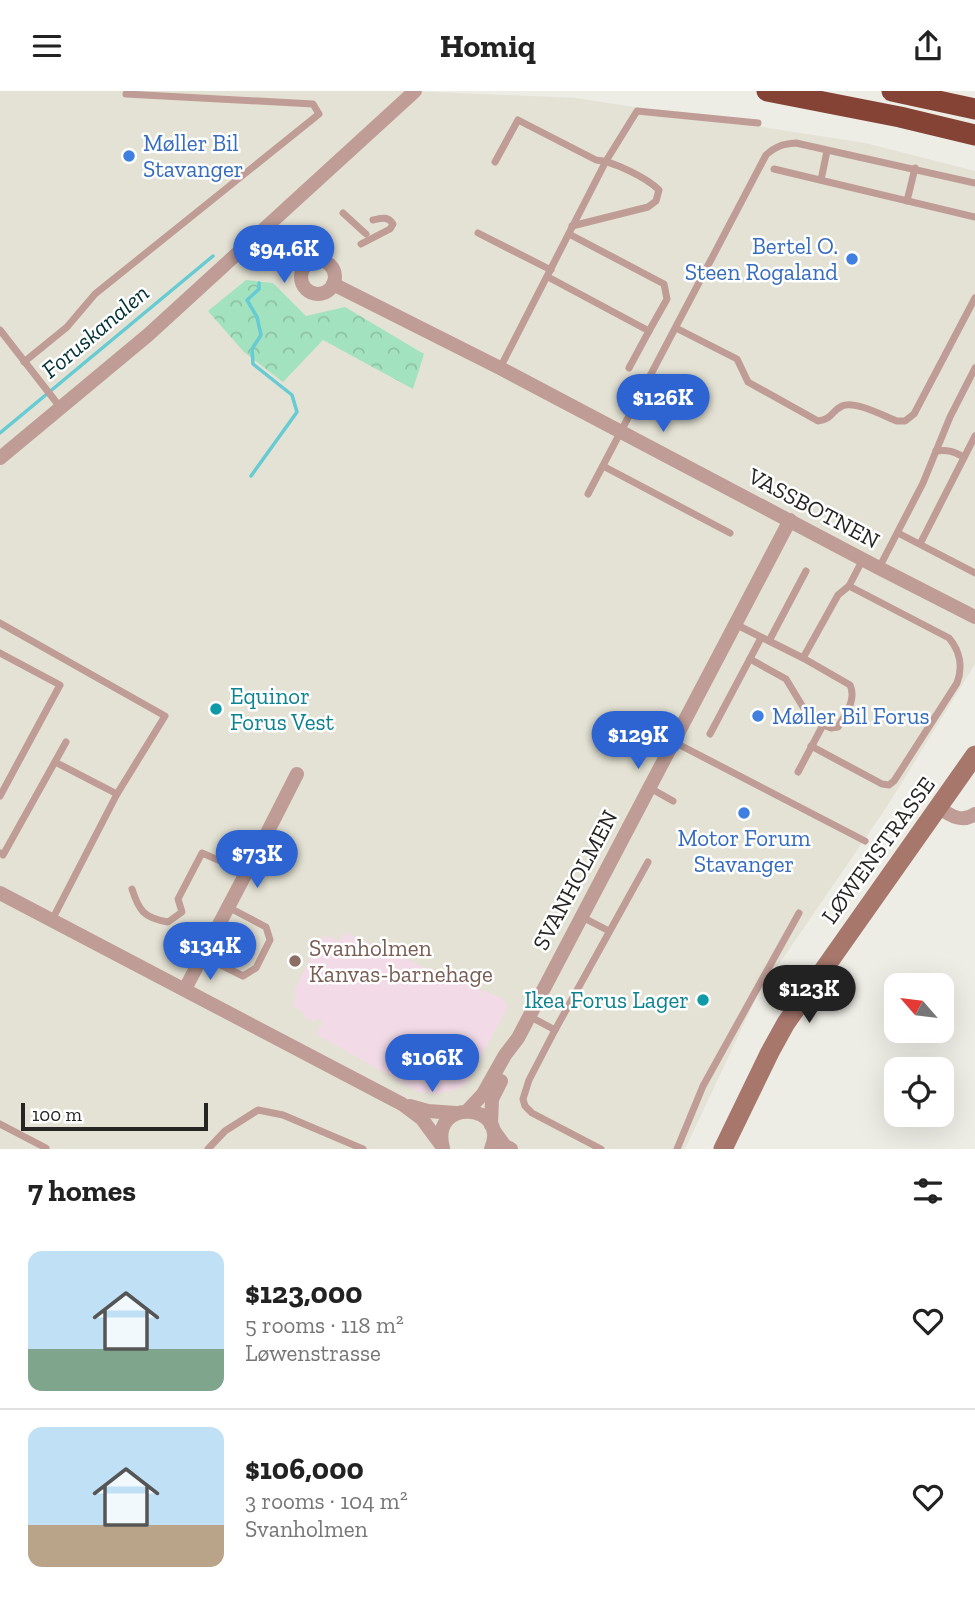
<!DOCTYPE html>
<html lang="en">
<head>
<meta charset="utf-8">
<style>
	:root { --surface:#fff; --page:#f2f2f2; --text:#222; --muted:#767676; --line:#e0e0e0; --accent:#2e64d2 }
	body { margin:0; font-family:"Zilla Slab",serif; background:var(--page); color:var(--text); height:100vh; display:flex; flex-direction:column; font-size:26px; white-space:nowrap }
	* { box-sizing:border-box; margin:0 }
	p { font-size:23px; color:var(--muted) }
	.icon { flex:none; width:38px; height:38px; fill:none; stroke:currentColor; stroke-width:2; stroke-linecap:round; stroke-linejoin:round }
	.map { position:relative; height:1058px; overflow:hidden }
	.drawer { display:flex; flex-direction:column; background:var(--surface); flex:1 }
	.drawer>* { flex:none }
	.needle { width:46px; rotate:298deg }
	.fabs { position:absolute; left:884px; top:882px; display:grid; gap:14px }
	.fabs a { display:grid; place-items:center; width:70px; height:70px; border-radius:14px; background:var(--surface); box-shadow:0 7px 28px #0002; font-size:35px }
	.scale { position:absolute; left:21px; bottom:18px; width:187px; box-sizing:border-box; padding-left:7px; border:4px solid #262523; border-top:0; font-size:19px; line-height:24px; white-space:nowrap; color:#262523; -webkit-text-stroke:5px #fff; paint-order:stroke }
	.price { position:absolute; translate:-50% -60px; padding:0 16px; border-radius:24px; background:var(--accent); color:#fff; font-size:23px; line-height:46px; filter:drop-shadow(0 2px 4px #0008) }
	.price::after { content:''; position:absolute; left:50%; top:42px; width:21px; height:16px; margin-left:-10px; background:inherit; clip-path:polygon(0 0,100% 0,50% 100%) }
	.price.current { background:#222; color:#fff }
	ul { padding:0; list-style:none }
	li { display:flex; align-items:center; gap:21px; height:175px; padding:0 28px }
	li+li { border-top:2px solid var(--line) }
	li span { display:grid; place-items:center; flex:none; width:196px; height:140px; border-radius:14px; color:#555 }
	li>.icon { margin-inline-start:auto }
	span .icon { width:84px; height:84px; fill:#fffc; stroke-width:1 }
	li b { font-size:30px }
	h2 { display:flex; justify-content:space-between; align-items:center; height:84px; padding:0 28px; font-size:30px }
	header { display:flex; justify-content:space-between; align-items:center; height:91px; padding:0 28px; background:var(--surface); font-size:32px; font-weight:700 }
	.map>svg:first-child { display:block }
	.built { fill:#e4e2d4 }
	.education { fill:#f2dae6 }
	.forest { fill:url(#forest-crowns) }
	.lines { fill:none; stroke-linecap:round; stroke-linejoin:round }
	.stream { stroke:#67cbd3; stroke-width:3.5 }
	.service { stroke:#bf9d96; stroke-width:7 }
	.minor { stroke:#bf9d96; stroke-width:14 }
	.secondary { stroke:#a8776c; stroke-width:19 }
	.motorway { stroke:#854335; stroke-width:21 }
	.shop-dot { fill:#3f7fe0; stroke:#fff; stroke-width:2.5 }
	.culture-dot { fill:#0f9aa8; stroke:#fff; stroke-width:2.5 }
	.education-dot { fill:#8d6e63; stroke:#fff; stroke-width:2.5 }
	.labels { text-anchor:middle; dominant-baseline:central; stroke-width:5; stroke-linejoin:round; paint-order:stroke }
	.shop-label { font-size:23px; fill:#366cbe; stroke:#fff; text-anchor:start }
	.street-label { font-size:23px; fill:#262523; stroke:#fff }
	.culture-label { font-size:23px; fill:#0d838f; stroke:#fff; text-anchor:start }
	.education-label { font-size:23px; fill:#785e54; stroke:#fff; text-anchor:start }
	.water-label { font-size:24px; font-style:italic; fill:#003135; stroke:#fff }
</style>
</head>
<body>
<header><svg class="icon" aria-label="menu" viewBox="0 0 24 24"><path d="M4 6h16M4 12h16M4 18h16"/></svg>Homiq<svg class="icon" aria-label="share" viewBox="0 0 24 24"><path d="M12 15V3M7 8l5-5 5 5M5 13v7h14v-7"/></svg></header>
<div class="map">
<svg width="975" height="1058" viewBox="0 0 975 1058">
	<defs>
		<pattern id="forest-crowns" width="20" height="18" patternUnits="userSpaceOnUse" patternTransform="scale(1.75)"><rect width="20" height="18" fill="#a3e2bf"/><path d="M2 6a3 3 0 1 1 6 0M12 15a3 3 0 1 1 6 0" fill="none" stroke="#8cc2a4"/></pattern>
	</defs>
	<rect width="100%" height="100%" fill="#edece5"/>
	<polygon class="built" points="0,0 411,0 576,7 865,52 975,80 975,573 886,717 757,905 685,1058 0,1058"/>
	<polygon class="education" points="344,841 442,884 500,906 508,915 466,993 455,999 437,1003 418,1001 316,943 323,931 317,928 315,931 303,925 305,922 293,916 295,912 293,911 297,903 293,901 322,845 326,847 328,844 339,851"/>
	<polygon class="forest" points="246,189 273,192 306,225 345,216 424,263 413,298 323,249 283,291 244,261 208,220"/>
	<g class="lines">
		<g class="stream">
			<polyline points="0,342 213,165"/>
			<polyline points="251,385 297,321 292,304 253,273 252,258 261,244 257,226 247,209 259,198 259,192"/>
		</g>
		<g class="service">
			<path d="M495 71 518 29 596 69C613 70 647 87 659 99L656 110 648 116 572 135"/>
			<polyline points="774,78 975,126"/>
			<polyline points="821,89 827,60"/>
			<polyline points="907,110 915,77"/>
			<polyline points="343,122 366,143"/>
			<polyline points="478,142 551,179"/>
			<path d="M361 153 390 138 393 133C388 125 382 127 373 129"/>
			<polyline points="548,186 649,240 667,208 664,193 569,143"/>
			<path d="M676 237 737 268 748 291 818 330C834 327 830 321 842 315 854 309 884 325 897 330H905L914 323 975 207"/>
			<polyline points="0,239 60,316"/>
			<polyline points="24,271 67,236 95,203 319,23 313,13 126,3"/>
			<polyline points="500,277 606,70 637,20 758,32"/>
			<polyline points="629,277 649,240"/>
			<path d="M936 360C948 358 954 361 964 366"/>
			<polyline points="603,375 730,442"/>
			<path d="M588 403 766 64C776 55 783 53 796 52L975 92"/>
			<polyline points="898,442 975,482"/>
			<polyline points="920,453 975,345"/>
			<polyline points="879,477 923,392 950,326 975,277"/>
			<polyline points="0,532 165,625 117,703 52,829"/>
			<path d="M735 533 803 567 850 594C857 609 845 623 838 636L831 637 823 634 806 621 786 588 750 568"/>
			<polyline points="769,550 806,480"/>
			<polyline points="0,562 60,594 0,705"/>
			<polyline points="803,567 838,504 849,495 863,468"/>
			<polyline points="710,643 761,547"/>
			<polyline points="674,651 865,750"/>
			<path d="M811 655 882 693 889 694 894 690 957 592C963 576 960 560 949 547L849 495"/>
			<polyline points="55,671 117,703"/>
			<polyline points="798,681 823,634"/>
			<polyline points="650,697 673,710"/>
			<polyline points="0,762 3,764 66,651"/>
			<path d="M132 798C139 820 144 827 168 831L182 821 178 808 202 762 246 781"/>
			<polyline points="582,826 609,840"/>
			<polyline points="203,865 243,885 256,877 270,849 266,836 228,816"/>
			<polyline points="529,925 555,939"/>
			<polyline points="0,1033 46,1057"/>
			<polyline points="208,1058 225,1040 258,1019 283,1024 363,1058"/>
			<polyline points="601,1058 532,1022 525,1015 523,1008 529,989 555,939 648,771"/>
			<polyline points="677,1058 703,995 799,822"/>
		</g>
		<g class="minor">
			<circle cx="318" cy="186" r="17"/>
			<polyline points="333,193 500,277 879,477 975,526"/>
			<polyline points="0,367 148,244 415,0"/>
			<path d="M939 717C951 725 962 732 975 723"/>
			<polyline points="0,802 402,1013 422,1028 442,1055"/>
			<polyline points="185,898 264,748 297,683"/>
			<polyline points="410,1015 428,1020 456,1022"/>
			<polyline points="468,1019 483,1003 505,964 518,947 790,429"/>
			<polyline points="491,1034 492,1008 501,990"/>
			<polyline points="494,1040 505,1055 511,1058"/>
			<path d="M443 1057C429 1005 511 1012 491 1058"/>
		</g>
		<polyline class="secondary" points="723,1058 770,961 786,932 975,664"/>
		<g class="motorway">
			<polyline points="767,0 900,26 975,44"/>
			<polyline points="892,0 975,18"/>
		</g>
	</g>
	<g class="shop-dot">
		<circle cx="129" cy="65" r="7"/>
		<circle cx="852" cy="168" r="7"/>
		<circle cx="758" cy="625" r="7"/>
		<circle cx="744" cy="722" r="7"/>
	</g>
	<g class="culture-dot">
		<circle cx="216" cy="618" r="7"/>
		<circle cx="703" cy="909" r="7"/>
	</g>
	<circle class="education-dot" cx="295" cy="870" r="7"/>
	<g class="labels">
		<g class="shop-label">
			<text x="143" y="52">Møller Bil<tspan x="143" dy="26">Stavanger</tspan></text>
			<text x="838" y="155" text-anchor="end">Bertel O.<tspan x="838" dy="26">Steen Rogaland</tspan></text>
			<text x="772" y="625">Møller Bil Forus</text>
			<text x="744" y="747" text-anchor="middle">Motor Forum<tspan x="744" dy="26">Stavanger</tspan></text>
		</g>
		<g class="street-label">
			<text transform="translate(814 417) rotate(28)">VASSBOTNEN</text>
			<text transform="translate(878 759) rotate(-54)">LØWENSTRASSE</text>
			<text transform="translate(575 789) rotate(-62)">SVANHOLMEN</text>
		</g>
		<g class="culture-label">
			<text x="230" y="605">Equinor<tspan x="230" dy="26">Forus Vest</tspan></text>
			<text x="689" y="909" text-anchor="end">Ikea Forus Lager</text>
		</g>
		<g class="education-label">
			<text x="309" y="857">Svanholmen<tspan x="309" dy="26">Kanvas-barnehage</tspan></text>
		</g>
		<g class="water-label">
			<text transform="translate(95 240) rotate(-40)">Foruskanalen</text>
		</g>
	</g>
</svg>
<div class="fabs">
<a><svg class="needle" viewBox="-14 -14 28 28"><path d="M0-13l5 13h-10z" fill="#e53935"/><path d="M0 13l5-13h-10z" fill="#767676"/></svg></a>
<a><svg class="icon" aria-label="locate" viewBox="0 0 24 24"><circle cx="12" cy="12" r="6"/><path d="M12 2v4M12 18v4M2 12h4M18 12h4"/></svg></a>
</div>
<div class="scale">100 m</div>
<b class="price" style="left:284px;top:194px">$94.6K</b>
<b class="price" style="left:663px;top:343px">$126K</b>
<b class="price" style="left:638px;top:680px">$129K</b>
<b class="price" style="left:257px;top:799px">$73K</b>
<b class="price" style="left:210px;top:891px">$134K</b>
<b class="price current" style="left:809px;top:934px">$123K</b>
<b class="price" style="left:432px;top:1003px">$106K</b>
</div>
<section class="drawer">
<h2>7 homes<svg class="icon" aria-label="filters" viewBox="0 0 24 24"><path d="M4 7h16M4 17h16"/><circle cx="9" cy="7" r="2"/><circle cx="15" cy="17" r="2"/></svg></h2>
<ul>
<li><span style="background:linear-gradient(#bfe0f5 70%,#7fa58c 0)"><svg class="icon" aria-label="home" viewBox="0 0 24 24"><path d="M3 11l9-7 9 7M6 9v11h12V9"/></svg></span><div><b>$123,000</b><p>5 rooms · 118 m²</p><p>Løwenstrasse</p></div><svg class="icon" aria-label="heart" viewBox="0 0 24 24"><path d="M12 20l-8-8c-3-5 5-10 8-4 3-6 11-1 8 4z"/></svg></li>
<li><span style="background:linear-gradient(#bfe0f5 70%,#b9a48a 0)"><svg class="icon" aria-label="home" viewBox="0 0 24 24"><path d="M3 11l9-7 9 7M6 9v11h12V9"/></svg></span><div><b>$106,000</b><p>3 rooms · 104 m²</p><p>Svanholmen</p></div><svg class="icon" aria-label="heart" viewBox="0 0 24 24"><path d="M12 20l-8-8c-3-5 5-10 8-4 3-6 11-1 8 4z"/></svg></li>
</ul>
</section>
</body>
</html>
